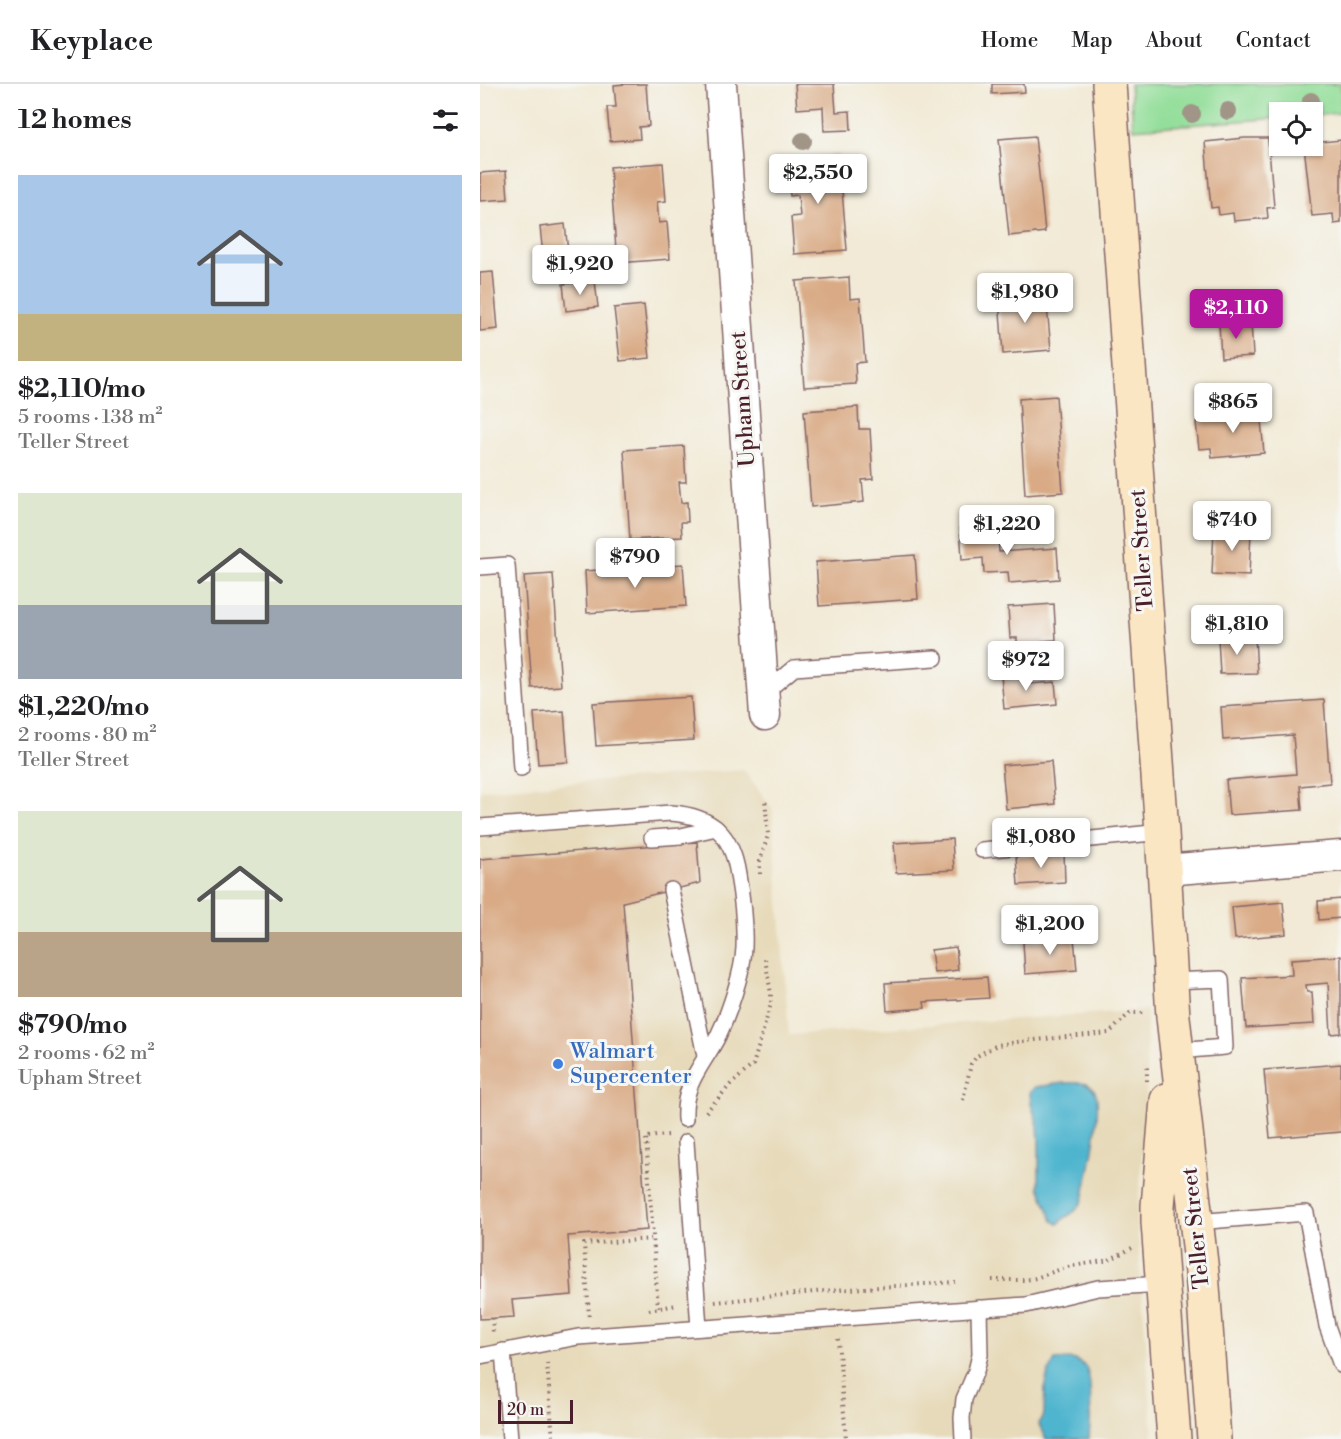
<!DOCTYPE html>
<html lang="en">
<head>
<meta charset="utf-8">
<style>
	:root { --surface:#fff; --page:#f2f2f2; --text:#202124; --muted:#757577; --line:#e0e0e0; --accent:#b5179e }
	body { margin:0; font-family:"Libre Bodoni",serif; background:var(--page); color:var(--text); height:100vh; display:flex; flex-direction:column; font-size:22px; white-space:nowrap }
	* { box-sizing:border-box; margin:0 }
	p { font-size:20px; color:var(--muted) }
	.icon { flex:none; width:33px; height:33px; fill:none; stroke:currentColor; stroke-width:2; stroke-linecap:round; stroke-linejoin:round }
	.map { position:relative; flex:1; overflow:hidden }
	.side { display:flex; flex-direction:column; background:var(--surface); width:480px }
	.side>* { flex:none }
	.fabs { position:absolute; left:789px; top:18px; display:grid; gap:12px }
	.fabs a { display:grid; place-items:center; width:54px; height:54px; border-radius:0px; background:var(--surface); box-shadow:0 2px 4px #0004; font-size:30px }
	.scale { position:absolute; left:18px; bottom:15px; width:75px; box-sizing:border-box; padding-left:6px; border:3px solid #4a1f2b; border-top:0; font-size:16px; line-height:21px; white-space:nowrap; color:#4a1f2b; -webkit-text-stroke:4px #f6f6f2; paint-order:stroke }
	.price { position:absolute; translate:-50% -51px; padding:0 14px; border-radius:6px; background:#fff; color:#222; font-size:20px; line-height:39px; filter:drop-shadow(0 2px 3px #0008) }
	.price::after { content:''; position:absolute; left:50%; top:36px; width:18px; height:14px; margin-left:-9px; background:inherit; clip-path:polygon(0 0,100% 0,50% 100%) }
	.price.active { background:var(--accent); color:#fff }
	ul { padding:0; list-style:none }
	li { display:grid; align-content:center; gap:12px; height:318px; padding:0 18px }
	li span { display:grid; place-items:center; height:186px; border-radius:0px; color:#555 }
	li>.icon { margin-inline-start:auto }
	span .icon { width:108px; height:108px; fill:#fffc; stroke-width:1 }
	li b { font-size:26px }
	h2 { display:flex; justify-content:space-between; align-items:center; height:72px; padding:0 18px; font-size:26px }
	header { display:flex; align-items:center; gap:36px; box-sizing:border-box; height:84px; padding:0 30px; background:var(--surface); border-bottom:2px solid var(--line) }
	header strong { font-size:28px }
	nav { display:flex; gap:33px; margin-inline-start:auto; font-size:21px }
	main { display:flex; flex:1; min-height:0 }
	.map>svg:first-child { display:block }
	.built { fill:#e7daba }
	.green { fill:#93de9a; stroke:#6e7e62; stroke-width:1.5 }
	.water { fill:#50b5cf; stroke:#4d6a7d; stroke-width:1.5 }
	.building { fill:#d9aa85 }
	.lines { fill:none; stroke-linecap:round; stroke-linejoin:round }
	.lane-casing { stroke:#856667; stroke-width:18 }
	.street-casing { stroke:#856667; stroke-width:33 }
	.secondary-casing { stroke:#856667; stroke-width:36 }
	.path { stroke:#856667; stroke-width:4; stroke-dasharray:1.5 4.5; stroke-linecap:butt }
	.lane { stroke:#fff; stroke-width:15 }
	.street { stroke:#fff; stroke-width:30 }
	.secondary { stroke:#fbe6c4; stroke-width:33 }
	.tree { fill:#a09587 }
	.shop-dot { fill:#3f7fe0; stroke:#f6f6f2; stroke-width:2 }
	.labels { text-anchor:middle; dominant-baseline:central; stroke-width:6; stroke-linejoin:round; paint-order:stroke }
	.street-label { font-size:22px; fill:#4a1f2b; stroke:#f6f6f2 }
	.shop-label { font-size:22px; fill:#366cbe; stroke:#f6f6f2; text-anchor:start }
</style>
</head>
<body>
<header>
<strong>Keyplace</strong>
<nav><a>Home</a><a>Map</a><a>About</a><a>Contact</a></nav>
</header>
<main>
<section class="side">
<h2>12 homes<svg class="icon" aria-label="filters" viewBox="0 0 24 24"><path d="M4 7h16M4 17h16"/><circle cx="9" cy="7" r="2"/><circle cx="15" cy="17" r="2"/></svg></h2>
<ul>
<li><span style="background:linear-gradient(#a9c7e8 75%,#c2b280 0)"><svg class="icon" aria-label="home" viewBox="0 0 24 24"><path d="M3 11l9-7 9 7M6 9v11h12V9"/></svg></span><div><b>$2,110/mo</b><p>5 rooms · 138 m²</p><p>Teller Street</p></div></li>
<li><span style="background:linear-gradient(#dfe7d0 60%,#9aa5b1 0)"><svg class="icon" aria-label="home" viewBox="0 0 24 24"><path d="M3 11l9-7 9 7M6 9v11h12V9"/></svg></span><div><b>$1,220/mo</b><p>2 rooms · 80 m²</p><p>Teller Street</p></div></li>
<li><span style="background:linear-gradient(#dfe7d0 65%,#b9a48a 0)"><svg class="icon" aria-label="home" viewBox="0 0 24 24"><path d="M3 11l9-7 9 7M6 9v11h12V9"/></svg></span><div><b>$790/mo</b><p>2 rooms · 62 m²</p><p>Upham Street</p></div></li>
</ul>
</section>
<div class="map">
<svg width="861" height="1355" viewBox="0 0 861 1355">
	<rect width="100%" height="100%" fill="#f6f6f2"/>
	<filter id="ink" filterUnits="userSpaceOnUse"><feTurbulence type="fractalNoise" baseFrequency=".0167" numOctaves="2"/><feDisplacementMap in="SourceGraphic" scale="12" xChannelSelector="R" yChannelSelector="G"/><feConvolveMatrix kernelMatrix="1 2 1 2 8 2 1 2 1" color-interpolation-filters="sRGB"/></filter>
	<filter id="wash" filterUnits="userSpaceOnUse"><feTurbulence type="fractalNoise" baseFrequency=".008" numOctaves="4" result="noise"/><feDisplacementMap in="SourceGraphic" scale="24" xChannelSelector="R" yChannelSelector="G"/><feGaussianBlur stdDeviation="1.35" result="paint"/><feColorMatrix in="noise" values="0 0 0 0 0 0 0 0 0 0 0 0 0 0 0 0 0 1.4 0 .05"/><feComposite in="paint" operator="in"/></filter>
	<g filter="url(#wash)">
		<rect width="100%" height="100%" fill="#f2ead6"/>
		<polygon class="built" points="264,686 292,724 309,951 667,926 666,1034 662,1072 657,1141 673,1355 0,1355 0,706"/>
		<polygon class="green" points="650,0 861,0 861,29 833,31 832,28 800,28 799,34 653,45"/>
		<g class="water">
			<path d="M584 999C594 999 607 996 614 1006 625 1020 607 1097 603 1116 596 1131 588 1129 578 1140L573 1137 559 1103V1057L558 1041 551 1020 550 1008 555 1003Z"/>
			<path d="M592 1275C597 1277 602 1279 605 1282 614 1294 610 1340 609 1355H565L564 1349 558 1339 563 1334 564 1329 565 1301 568 1289 575 1276Z"/>
		</g>
		<g id="blocks">
			<g class="building">
				<polygon points="146,0 166,0 169,42 159,43 160,55 130,57 127,23 136,23 134,1"/>
				<polygon points="315,0 354,0 356,28 370,27 371,46 344,47 343,23 317,25"/>
				<polygon points="512,0 544,0 545,8 512,10"/>
				<polygon points="555,52 565,148 529,152 519,55"/>
				<polygon points="765,54 788,54 794,123 787,124 788,134 754,137 753,129 739,131 738,123 731,124 725,58"/>
				<polygon points="861,56 861,139 854,140 853,130 832,132 824,62 832,62 832,59"/>
				<polygon points="359,71 367,166 314,170 311,133 320,132 318,111 310,112 307,75"/>
				<polygon points="183,79 186,117 177,118 179,139 187,138 190,175 137,179 130,83"/>
				<polygon points="26,87 28,115 0,117 0,89"/>
				<polygon points="85,140 90,187 65,190 60,143"/>
				<polygon points="13,188 18,245 0,247 0,189"/>
				<polygon points="369,193 370,215 380,214 385,278 375,279 376,300 324,303 316,197"/>
				<polygon points="115,197 118,223 86,227 83,200"/>
				<polygon points="566,211 571,266 523,270 519,214"/>
				<polygon points="164,221 170,274 140,277 134,224"/>
				<polygon points="771,238 773,272 741,274 739,239"/>
				<polygon points="576,312 583,408 545,411 539,315"/>
				<polygon points="378,323 379,345 390,345 393,395 382,396 384,418 331,423 324,327"/>
				<polygon points="780,325 784,369 732,374 731,364 719,365 716,338 743,336 742,329"/>
				<polygon points="204,362 206,398 199,398 201,419 207,418 208,438 201,438 202,453 150,456 144,366"/>
				<polygon points="517,438 519,468 577,464 579,495 529,499 528,488 504,489 503,474 482,476 480,441"/>
				<polygon points="734,445 771,447 769,492 732,490"/>
				<polygon points="435,471 438,515 339,522 336,478"/>
				<polygon points="203,480 206,522 107,529 105,487"/>
				<polygon points="73,490 81,602 52,604 44,492"/>
				<polygon points="574,520 576,556 562,557 563,562 537,563 537,554 530,554 528,523"/>
				<polygon points="775,553 777,589 740,590 738,554"/>
				<polygon points="549,589 550,600 575,598 577,620 524,625 521,591"/>
				<polygon points="211,613 214,656 116,662 113,619"/>
				<polygon points="844,616 850,699 820,702 822,726 749,731 746,696 816,690 813,651 743,656 741,623"/>
				<polygon points="84,627 88,678 58,680 54,629"/>
				<polygon points="571,677 575,720 526,725 522,681"/>
				<polygon points="472,755 474,786 416,789 414,759"/>
				<polygon points="217,758 220,799 143,818 167,1146 88,1152 92,1211 32,1216 34,1233 0,1235 0,775"/>
				<polygon points="584,769 585,798 538,801 536,772"/>
				<polygon points="861,815 861,834 839,836 838,817"/>
				<polygon points="803,818 806,850 755,855 752,823"/>
				<polygon points="594,854 597,886 545,890 543,858"/>
				<polygon points="476,863 478,886 454,889 451,866"/>
				<polygon points="861,872 861,949 851,950 848,899 826,901 827,908 832,908 834,940 766,944 762,894 812,891 811,875"/>
				<polygon points="507,893 509,914 444,918 445,924 407,927 405,899"/>
				<polygon points="861,980 861,1048 790,1054 784,986"/>
			</g>
		</g>
	</g>
	<g filter="url(#ink)">
		<use href="#blocks" fill-opacity="0" stroke="#856667" stroke-width="1.5"/>
		<g class="lines">
			<g class="lane-casing">
				<g id="lane">
					<polyline points="0,483 27,481 41,684"/>
					<polyline points="284,609 314,584 455,574"/>
					<path d="M0 743 191 729C232 732 252 750 258 791 262 814 265 840 264 864 263 888 249 929 238 952 223 982 203 998 205 1035"/>
					<polyline points="172,754 201,752 236,744"/>
					<polyline points="502,766 682,748"/>
					<polyline points="191,806 225,972"/>
					<polyline points="691,897 741,895 745,963 697,967"/>
					<polyline points="206,1058 219,1244"/>
					<polyline points="716,1138 826,1129 847,1242 861,1281"/>
					<polyline points="23,1267 30,1355"/>
					<polyline points="0,1272 98,1253 546,1221 618,1204 682,1200"/>
					<polyline points="483,1355 482,1334 484,1315 496,1287 500,1271 499,1224"/>
				</g>
			</g>
			<g class="street-casing">
				<g id="street">
					<polyline points="241,0 285,631"/>
					<polyline points="684,786 861,772"/>
				</g>
			</g>
			<g class="secondary-casing">
				<g id="secondary">
					<polyline points="629,0 682,748 693,933 722,1188 734,1355"/>
					<polyline points="687,1016 678,1122 678,1138 694,1355"/>
				</g>
			</g>
			<g class="path">
				<polyline points="280,790 280,777 288,751 285,714"/>
				<polyline points="667,997 667,980"/>
				<polyline points="483,1016 491,980 497,972 517,961 544,957 629,949 650,929 665,929"/>
				<polyline points="226,1028 250,1001 273,981 291,920 291,910 285,875"/>
				<polyline points="512,1196 546,1196 556,1194 587,1183 629,1176 652,1164"/>
				<polyline points="235,1218 354,1206 475,1198"/>
				<polyline points="178,1224 166,1053 189,1051"/>
				<polyline points="169,1226 197,1221"/>
				<polyline points="109,1232 104,1160 173,1155"/>
				<polyline points="12,1234 13,1248"/>
				<polyline points="358,1255 366,1355"/>
				<polyline points="67,1279 73,1355"/>
			</g>
			<use href="#lane" class="lane"/>
			<use href="#street" class="street"/>
			<use href="#secondary" class="secondary"/>
		</g>
		<g class="tree">
			<circle cx="831" cy="17" r="9"/>
			<circle cx="748" cy="27" r="9"/>
			<circle cx="712" cy="30" r="9"/>
			<circle cx="323" cy="57" r="9"/>
		</g>
	</g>
	<circle class="shop-dot" cx="78" cy="980" r="6"/>
	<g class="labels">
		<g class="street-label">
			<text transform="translate(263 315) rotate(-94)">Upham Street</text>
			<text transform="translate(662 466) rotate(-94)">Teller Street</text>
			<text transform="translate(716 1144) rotate(-96)">Teller Street</text>
		</g>
		<g class="shop-label">
			<text x="90" y="967">Walmart<tspan x="90" dy="25">Supercenter</tspan></text>
		</g>
	</g>
</svg>
<div class="fabs">
<a><svg class="icon" aria-label="locate" viewBox="0 0 24 24"><circle cx="12" cy="12" r="6"/><path d="M12 2v4M12 18v4M2 12h4M18 12h4"/></svg></a>
</div>
<div class="scale">20 m</div>
<b class="price" style="left:338px;top:121px">$2,550</b>
<b class="price" style="left:100px;top:212px">$1,920</b>
<b class="price" style="left:545px;top:240px">$1,980</b>
<b class="price active" style="left:756px;top:256px">$2,110</b>
<b class="price" style="left:753px;top:350px">$865</b>
<b class="price" style="left:752px;top:468px">$740</b>
<b class="price" style="left:527px;top:472px">$1,220</b>
<b class="price" style="left:155px;top:505px">$790</b>
<b class="price" style="left:757px;top:572px">$1,810</b>
<b class="price" style="left:546px;top:608px">$972</b>
<b class="price" style="left:561px;top:785px">$1,080</b>
<b class="price" style="left:570px;top:872px">$1,200</b>
</div>
</main>
</body>
</html>
